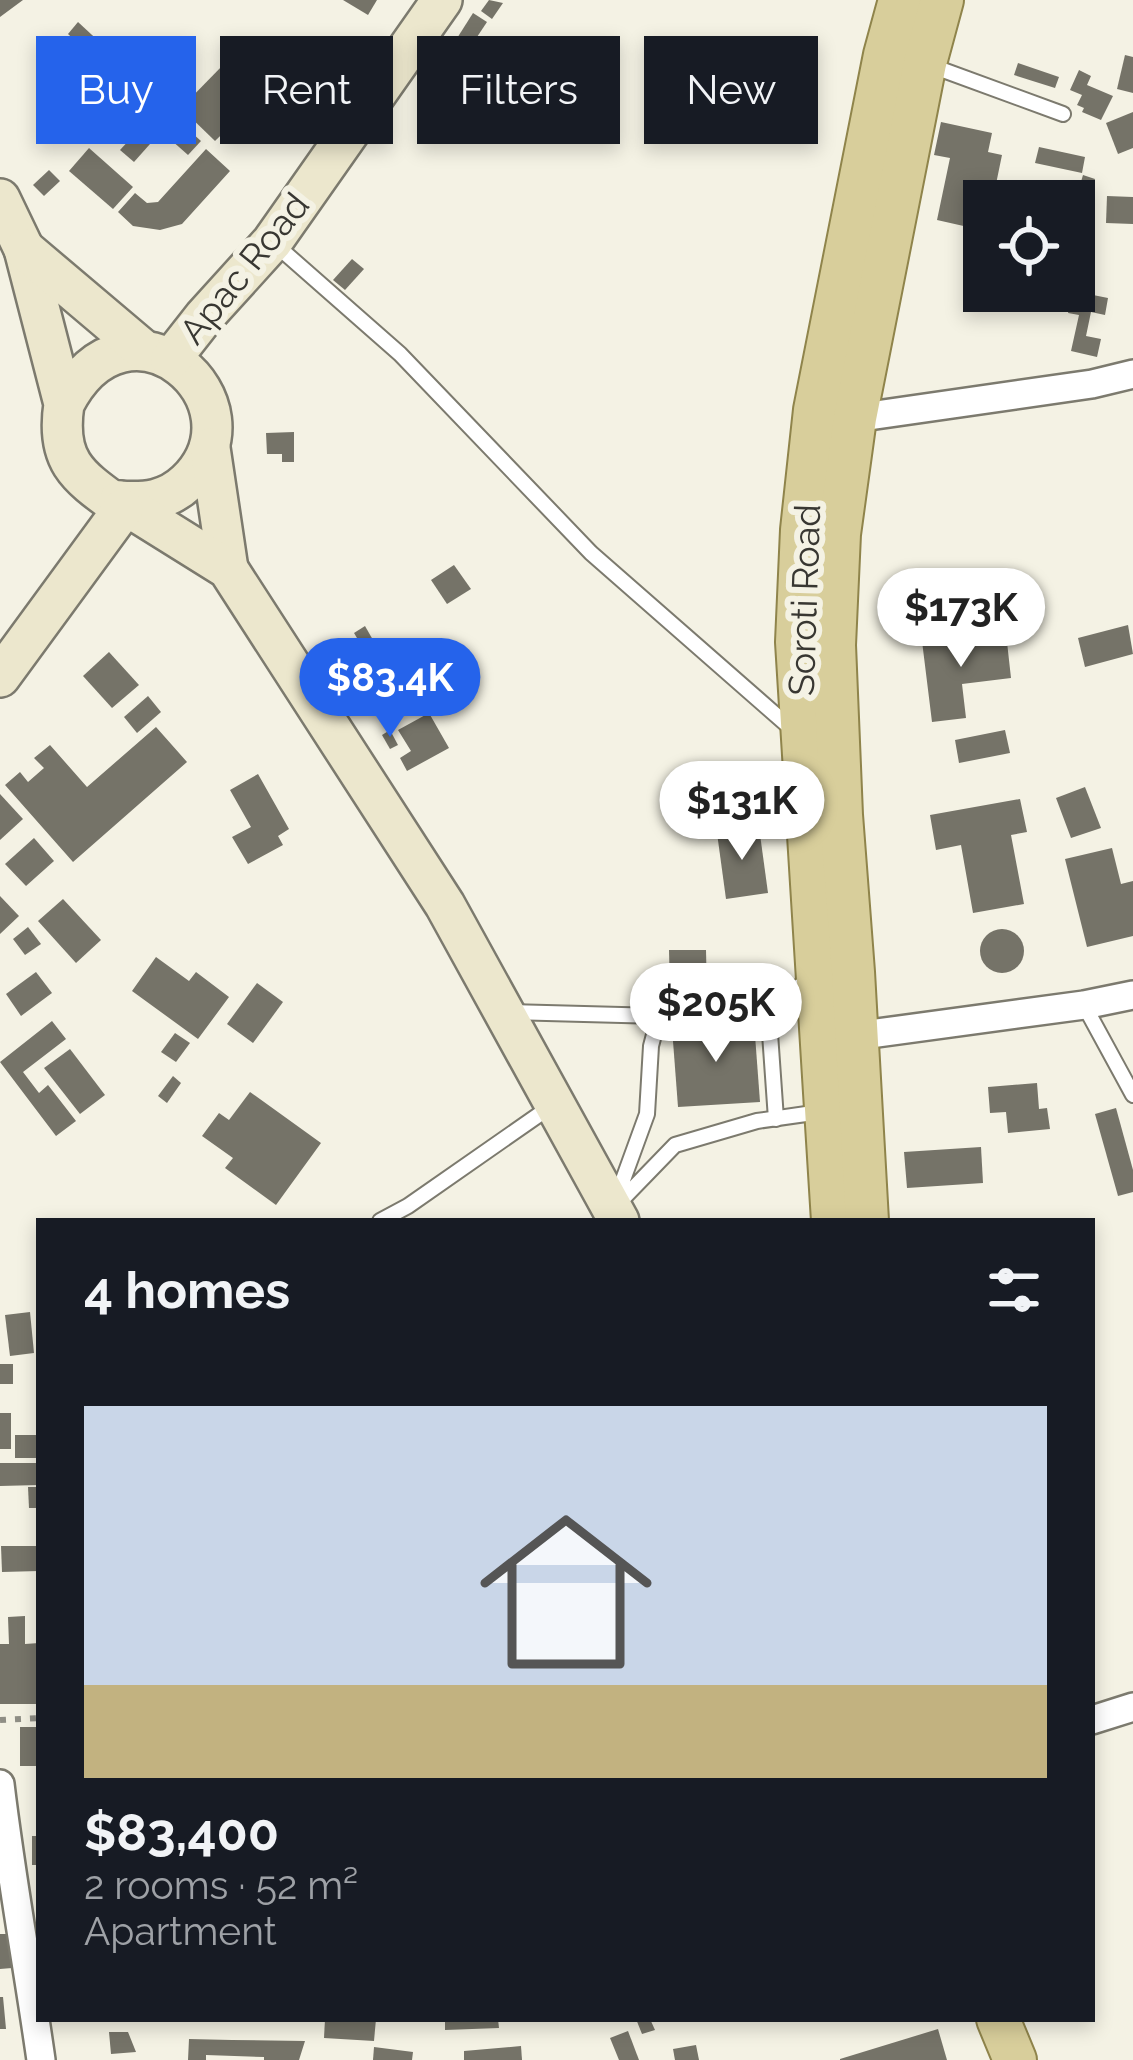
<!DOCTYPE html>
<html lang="en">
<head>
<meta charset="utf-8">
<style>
	:root { --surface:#171b24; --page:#20242c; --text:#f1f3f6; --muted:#9ea1a6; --accent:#2563eb }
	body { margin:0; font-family:Raleway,sans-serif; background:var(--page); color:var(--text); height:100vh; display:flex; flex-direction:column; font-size:45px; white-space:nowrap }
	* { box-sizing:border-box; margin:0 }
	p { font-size:39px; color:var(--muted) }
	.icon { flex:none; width:66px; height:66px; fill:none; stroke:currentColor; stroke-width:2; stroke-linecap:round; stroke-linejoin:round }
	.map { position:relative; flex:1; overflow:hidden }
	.panel { position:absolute; left:36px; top:1218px; width:1059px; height:804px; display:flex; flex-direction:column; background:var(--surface); border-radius:0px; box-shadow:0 6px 18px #0003 }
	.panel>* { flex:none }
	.hud { position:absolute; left:36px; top:36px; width:1062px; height:108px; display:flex; gap:24px }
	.buttons { position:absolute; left:963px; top:180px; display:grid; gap:24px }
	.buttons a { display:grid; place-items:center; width:132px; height:132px; border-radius:0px; background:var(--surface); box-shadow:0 6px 18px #0003; font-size:60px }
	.price { position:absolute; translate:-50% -102px; padding:0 27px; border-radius:42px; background:#fff; color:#222; font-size:39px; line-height:78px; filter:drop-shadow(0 3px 6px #0008) }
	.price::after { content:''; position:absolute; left:50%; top:72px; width:36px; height:27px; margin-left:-18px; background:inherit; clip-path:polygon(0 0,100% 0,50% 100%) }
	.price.active { background:var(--accent); color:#fff }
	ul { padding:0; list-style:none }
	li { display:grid; align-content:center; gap:24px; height:636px; padding:0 48px }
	li span { display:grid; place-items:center; height:372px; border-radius:0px; color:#555 }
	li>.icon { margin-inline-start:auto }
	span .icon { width:216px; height:216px; fill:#fffc; stroke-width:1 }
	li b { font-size:51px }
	h2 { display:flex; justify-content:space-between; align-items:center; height:144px; padding:0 48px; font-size:51px }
	.tag { padding:0 42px; border-radius:0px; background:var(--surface); box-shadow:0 6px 18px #0003; font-size:42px; line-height:108px }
	.tag.active { background:var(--accent); color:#fff }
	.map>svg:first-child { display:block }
	.building { fill:#757368 }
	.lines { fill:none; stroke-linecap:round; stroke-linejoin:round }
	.lane-casing { stroke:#7c7a6e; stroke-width:18 }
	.street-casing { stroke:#7c7a6e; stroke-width:32 }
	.secondary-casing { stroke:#7c7a6e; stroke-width:44 }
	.primary-casing { stroke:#8f844b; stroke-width:46 }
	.path { stroke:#8f8e85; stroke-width:6; stroke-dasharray:6 9; stroke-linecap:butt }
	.lane { stroke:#fff; stroke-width:14 }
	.street { stroke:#fff; stroke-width:27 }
	.secondary { stroke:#ece7cd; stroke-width:39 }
	.primary { stroke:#d8ce9b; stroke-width:42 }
	.labels { text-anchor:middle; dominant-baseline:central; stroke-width:12; stroke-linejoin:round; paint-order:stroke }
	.street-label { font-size:36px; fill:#383732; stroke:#f4f2e4 }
</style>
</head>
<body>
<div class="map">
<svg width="1133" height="2060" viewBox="0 0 1133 2060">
	<rect width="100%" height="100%" fill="#f4f2e4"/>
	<g class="building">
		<polygon points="0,0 23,0 0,17"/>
		<polygon points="343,0 377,0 368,15"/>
		<polygon points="489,0 503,3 492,19 481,11"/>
		<polygon points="473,13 487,22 467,52 454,43"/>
		<polygon points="78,22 105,47 95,59 68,34"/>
		<polygon points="156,36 194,77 180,89 142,49"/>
		<polygon points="309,40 319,48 299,72 289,64"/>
		<polygon points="1125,55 1133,57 1133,93 1117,89"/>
		<polygon points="225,63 260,97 215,141 181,108"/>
		<polygon points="1018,63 1059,77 1055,88 1014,75"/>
		<polygon points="312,67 326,79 311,98 296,86"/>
		<polygon points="1079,70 1091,76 1087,85 1113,96 1101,120 1082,112 1084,108 1077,105 1082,95 1070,90"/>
		<polygon points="111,80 120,87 90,120 81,113"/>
		<polygon points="134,83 152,99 142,110 125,94"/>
		<polygon points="157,102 201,141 188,155 144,116"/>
		<polygon points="67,109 79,120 66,134 54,123"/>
		<polygon points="1133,112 1133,148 1118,154 1106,123"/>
		<polygon points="941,122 992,133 988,152 1002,155 996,184 978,181 968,227 937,220 950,158 934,155"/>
		<polygon points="145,123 158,135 134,162 120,150"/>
		<polygon points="1039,147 1085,157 1082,173 1035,163"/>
		<polygon points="89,148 133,187 113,209 69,171"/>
		<polygon points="206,149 230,171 182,224 160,230 133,226 118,212 135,193 147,203 158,202"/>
		<polygon points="49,170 60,181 44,196 33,185"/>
		<polygon points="1083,175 1095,179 1090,199 1077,195"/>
		<polygon points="1107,196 1133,197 1133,224 1106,223"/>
		<polygon points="352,259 364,269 345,290 333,280"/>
		<polygon points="1073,291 1108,298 1105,315 1091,312 1086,336 1101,339 1097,357 1071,351 1079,315 1068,313"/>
		<polygon points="294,432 294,462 282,462 282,454 267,454 266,433"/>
		<polygon points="454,565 471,589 447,604 431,580"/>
		<polygon points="1128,625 1133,654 1085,667 1078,638"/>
		<polygon points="365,626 377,647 366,653 354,633"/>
		<polygon points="949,630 952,652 968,650 967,637 1006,633 1011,678 962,684 966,718 932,722 921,633"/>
		<polygon points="109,652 139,685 112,708 83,676"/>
		<polygon points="148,696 161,712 137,733 124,717"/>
		<polygon points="429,713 449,748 407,771 400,758 411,751 398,730"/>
		<polygon points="156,727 187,762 73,862 5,785 20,772 28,782 44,768 34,758 50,745 87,787"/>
		<polygon points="390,730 398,745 390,749 382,735"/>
		<polygon points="1005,730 1010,753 959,763 955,740"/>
		<polygon points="258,774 289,829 278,836 283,845 248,864 232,837 251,827 230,790"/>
		<rect x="728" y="775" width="30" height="19"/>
		<polygon points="1085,787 1101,828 1071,838 1056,798"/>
		<polygon points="0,794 23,819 0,840"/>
		<polygon points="711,798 714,810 684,817 681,805"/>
		<polygon points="1020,799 1027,832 1011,835 1024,904 973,913 961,845 936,850 930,815"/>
		<polygon points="759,827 768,893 726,899 717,833"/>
		<polygon points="34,838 54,861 26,886 5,864"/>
		<polygon points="1112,848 1121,884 1133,881 1133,936 1087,947 1065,859"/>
		<polygon points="0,896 19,916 0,934"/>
		<polygon points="63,899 101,940 76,963 38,921"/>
		<polygon points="28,927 41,944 25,955 13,939"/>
		<circle cx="1002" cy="951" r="22"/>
		<polygon points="669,950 706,950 707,994 670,994"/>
		<polygon points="156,957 189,981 196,972 229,997 198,1039 132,991"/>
		<polygon points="36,972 52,993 21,1016 6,994"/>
		<polygon points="257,983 283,1002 253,1043 227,1024"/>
		<polygon points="52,1021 66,1039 23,1072 39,1093 48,1085 76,1121 56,1136 0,1062"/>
		<polygon points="754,1022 760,1102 678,1107 672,1028"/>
		<polygon points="175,1033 190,1043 176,1062 161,1052"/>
		<polygon points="70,1049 105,1095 80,1114 44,1068"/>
		<polygon points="173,1076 181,1083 167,1103 158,1096"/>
		<polygon points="1037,1083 1039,1109 1047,1108 1050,1129 1008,1133 1006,1112 990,1113 988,1087"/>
		<polygon points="250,1092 321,1143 276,1205 225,1168 233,1158 202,1136 219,1113 229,1120"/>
		<polygon points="1116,1108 1133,1170 1133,1192 1118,1196 1095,1114"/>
		<polygon points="981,1147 983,1183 907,1188 904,1152"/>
		<polygon points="30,1312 34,1353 10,1356 5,1315"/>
		<rect x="0" y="1364" width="13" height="20"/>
		<rect x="0" y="1413" width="11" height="36"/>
		<rect x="15" y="1435" width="24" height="23"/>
		<polygon points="0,1463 39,1463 39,1485 0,1486"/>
		<polygon points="28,1487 39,1487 39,1508 29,1508"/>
		<polygon points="1,1546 39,1546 39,1571 2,1572"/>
		<polygon points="25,1616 25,1644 39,1643 39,1704 0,1704 0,1644 9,1644 8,1617"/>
		<rect x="20" y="1727" width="19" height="39"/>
		<rect x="32" y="1836" width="7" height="29"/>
		<polygon points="0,1934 9,1934 12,1968 0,1969"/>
		<polygon points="0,1997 3,1997 6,2029 0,2029"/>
		<polygon points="325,2019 376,2019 374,2041 324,2038"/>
		<polygon points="445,2019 498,2019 499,2028 445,2030"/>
		<polygon points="636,2019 650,2019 655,2030 642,2034"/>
		<polygon points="938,2029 947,2060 840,2060 840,2059"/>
		<polygon points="628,2031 639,2060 619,2060 610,2038"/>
		<polygon points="109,2032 128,2032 136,2052 111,2054"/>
		<polygon points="189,2039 232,2040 305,2041 299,2060 264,2060 264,2057 206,2055 206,2060 188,2060"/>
		<polygon points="696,2045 699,2060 675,2060 673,2049"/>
		<polygon points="521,2046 522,2060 464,2060 464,2051"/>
		<polygon points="374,2047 413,2052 412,2060 373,2060"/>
	</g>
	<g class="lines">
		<g class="lane-casing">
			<g id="lane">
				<polyline points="932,66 1063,114"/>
				<polyline points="276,245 400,354 591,553 793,730"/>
				<polyline points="813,978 768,1005 659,1016 651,1046 647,1114 612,1210 675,1145 757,1121 820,1112"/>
				<polyline points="768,1005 776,1119"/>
				<polyline points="1084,1005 1133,1095"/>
				<polyline points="509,1012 659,1016"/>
				<polyline points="380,1221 408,1206 550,1107"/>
			</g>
		</g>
		<g class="street-casing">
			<g id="street">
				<polyline points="855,418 1092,384 1133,374"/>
				<polyline points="855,1036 1084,1005 1133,995"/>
				<polyline points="1092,1720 1133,1707"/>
				<path d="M0 1784C11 1877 28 1968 41 2060"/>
			</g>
		</g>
		<g class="secondary-casing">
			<g id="secondary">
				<path d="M0 199 24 249 64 404C55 463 79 477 123 509L119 501C145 503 167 501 187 482 269 402 128 279 64 404"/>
				<polyline points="24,249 141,348"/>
				<polyline points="171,359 204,317 272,242 442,0"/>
				<polyline points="210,448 228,569"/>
				<polyline points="119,501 228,569 445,905 619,1221"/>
				<polyline points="0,677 123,509"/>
			</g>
		</g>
		<g class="primary-casing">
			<g id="primary">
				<polyline points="833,1221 797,642 802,530 815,410 885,55 900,0"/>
				<polyline points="867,1221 853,972 841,815 834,645 839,534 855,418 925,63 942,0"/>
				<polyline points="998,2019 1015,2060"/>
			</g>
		</g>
		<polyline class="path" points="0,1720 39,1718"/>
		<use href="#lane" class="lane"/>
		<use href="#street" class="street"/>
		<use href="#secondary" class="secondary"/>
		<use href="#primary" class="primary"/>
	</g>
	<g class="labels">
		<g class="street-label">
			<text transform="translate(244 268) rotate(-51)">Apac Road</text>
			<text transform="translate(804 600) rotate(-88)">Soroti Road</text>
		</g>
	</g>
</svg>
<div class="buttons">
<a><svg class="icon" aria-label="locate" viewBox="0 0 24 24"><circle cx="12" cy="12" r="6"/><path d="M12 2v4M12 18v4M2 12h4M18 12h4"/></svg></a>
</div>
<b class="price" style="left:961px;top:670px">$173K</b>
<b class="price active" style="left:390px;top:740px">$83.4K</b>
<b class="price" style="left:742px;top:863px">$131K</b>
<b class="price" style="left:716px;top:1065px">$205K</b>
<div class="hud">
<a class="tag active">Buy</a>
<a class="tag">Rent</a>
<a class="tag">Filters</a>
<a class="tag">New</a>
</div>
<section class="panel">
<h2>4 homes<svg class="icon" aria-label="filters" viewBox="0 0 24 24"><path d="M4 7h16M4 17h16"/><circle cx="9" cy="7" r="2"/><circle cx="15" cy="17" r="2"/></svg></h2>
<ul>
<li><span style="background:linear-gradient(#c9d6e8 75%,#c2b280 0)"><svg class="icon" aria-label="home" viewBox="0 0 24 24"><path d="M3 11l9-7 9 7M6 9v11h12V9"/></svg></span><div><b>$83,400</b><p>2 rooms · 52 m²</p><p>Apartment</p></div></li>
</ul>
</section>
</div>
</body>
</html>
